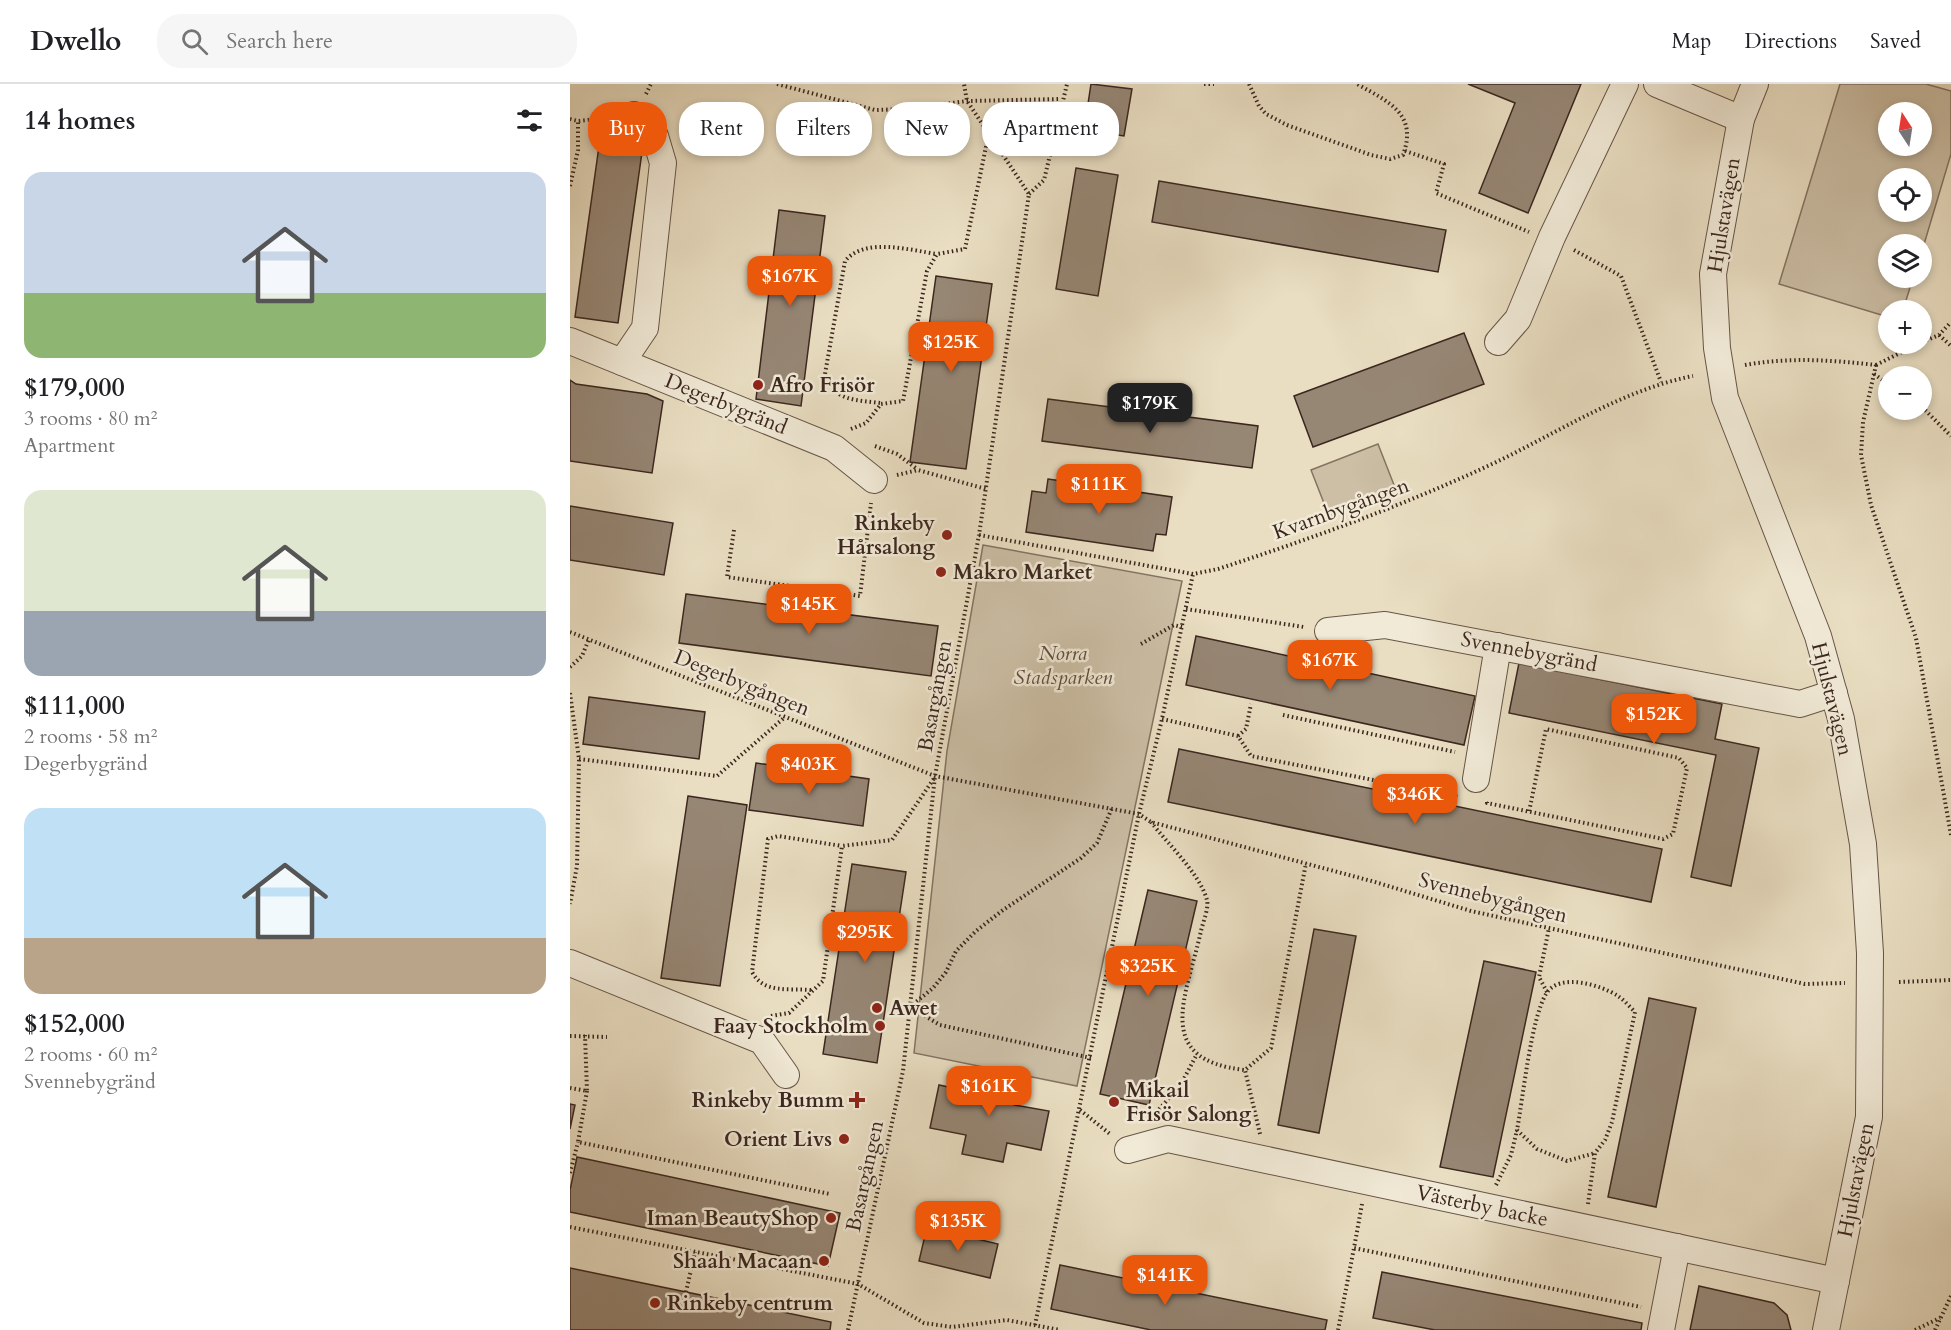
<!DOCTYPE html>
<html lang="en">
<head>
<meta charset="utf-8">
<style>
	:root { --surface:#fff; --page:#f6f6f6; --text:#202124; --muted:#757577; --line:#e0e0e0; --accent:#ea580c }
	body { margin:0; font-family:Cardo,serif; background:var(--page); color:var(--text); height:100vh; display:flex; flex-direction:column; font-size:22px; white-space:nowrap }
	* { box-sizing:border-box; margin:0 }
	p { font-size:20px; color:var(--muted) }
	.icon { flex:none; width:33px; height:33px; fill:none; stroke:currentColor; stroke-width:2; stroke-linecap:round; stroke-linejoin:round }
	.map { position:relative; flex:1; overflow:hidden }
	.side { display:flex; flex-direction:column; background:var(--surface); width:570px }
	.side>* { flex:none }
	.guide { position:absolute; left:18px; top:18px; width:570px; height:54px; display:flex; gap:12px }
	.needle { width:39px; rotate:348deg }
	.tools { position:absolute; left:1308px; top:18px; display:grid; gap:12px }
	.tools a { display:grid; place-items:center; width:54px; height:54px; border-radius:50%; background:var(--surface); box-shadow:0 3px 9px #0003; font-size:30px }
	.price { position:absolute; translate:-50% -51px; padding:0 14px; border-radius:12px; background:var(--accent); color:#fff; font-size:20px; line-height:39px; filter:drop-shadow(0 2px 3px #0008) }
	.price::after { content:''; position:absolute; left:50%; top:36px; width:18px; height:14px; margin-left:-9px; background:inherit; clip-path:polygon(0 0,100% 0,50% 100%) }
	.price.on { background:#222; color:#fff }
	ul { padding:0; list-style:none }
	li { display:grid; align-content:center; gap:12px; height:318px; padding:0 24px }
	li span { display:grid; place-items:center; height:186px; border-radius:18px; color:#555 }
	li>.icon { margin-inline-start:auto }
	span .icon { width:108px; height:108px; fill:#fffc; stroke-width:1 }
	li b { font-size:26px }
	h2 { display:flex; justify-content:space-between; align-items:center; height:72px; padding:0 24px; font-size:26px }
	.chip { padding:0 21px; border-radius:24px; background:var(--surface); box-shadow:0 3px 9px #0003; font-size:21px; line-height:54px }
	.chip.on { background:var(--accent); color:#fff }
	header { display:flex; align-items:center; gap:36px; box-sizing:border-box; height:84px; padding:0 30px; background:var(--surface); border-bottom:2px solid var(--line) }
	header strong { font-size:28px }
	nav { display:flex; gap:33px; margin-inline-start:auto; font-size:21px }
	.search { width:420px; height:54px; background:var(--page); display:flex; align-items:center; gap:15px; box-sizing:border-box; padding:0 21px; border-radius:24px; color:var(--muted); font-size:22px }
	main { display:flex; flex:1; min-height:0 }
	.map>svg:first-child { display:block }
	.green { fill:#ccbfa6; stroke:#847362; stroke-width:1.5; fill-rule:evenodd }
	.building { fill:#968674; stroke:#3c271f; stroke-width:1.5 }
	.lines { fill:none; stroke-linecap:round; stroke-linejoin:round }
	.minor-casing { stroke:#675548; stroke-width:28 }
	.path { stroke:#3c271f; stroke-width:4; stroke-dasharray:1.5 3; stroke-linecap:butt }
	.minor { stroke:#f1ead7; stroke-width:26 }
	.poi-dot { fill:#8f2418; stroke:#f1ead7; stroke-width:2 }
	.labels { text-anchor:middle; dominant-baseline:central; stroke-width:5; stroke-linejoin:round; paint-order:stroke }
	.street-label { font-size:21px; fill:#3c271f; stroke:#f1ead7 }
	.poi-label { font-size:21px; font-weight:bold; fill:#3c271f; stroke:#f1ead7; text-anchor:end }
	.park-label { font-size:21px; font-style:italic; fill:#604d41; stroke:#f1ead7 }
</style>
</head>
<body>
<header>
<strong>Dwello</strong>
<div class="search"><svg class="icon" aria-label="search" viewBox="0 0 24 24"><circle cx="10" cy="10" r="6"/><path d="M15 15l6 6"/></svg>Search here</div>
<nav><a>Map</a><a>Directions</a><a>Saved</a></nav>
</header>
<main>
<section class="side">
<h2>14 homes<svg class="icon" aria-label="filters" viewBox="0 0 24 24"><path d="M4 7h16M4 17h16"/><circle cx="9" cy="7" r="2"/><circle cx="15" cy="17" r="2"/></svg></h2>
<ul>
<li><span style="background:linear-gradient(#c9d6e8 65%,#8fb573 0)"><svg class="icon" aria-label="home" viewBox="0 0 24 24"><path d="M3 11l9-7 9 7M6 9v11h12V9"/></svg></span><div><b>$179,000</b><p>3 rooms · 80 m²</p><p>Apartment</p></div></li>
<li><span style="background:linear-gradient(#dfe7d0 65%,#9aa5b1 0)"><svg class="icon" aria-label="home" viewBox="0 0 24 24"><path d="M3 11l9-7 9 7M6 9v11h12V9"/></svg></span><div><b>$111,000</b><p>2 rooms · 58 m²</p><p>Degerbygränd</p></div></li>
<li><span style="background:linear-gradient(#bfe0f5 70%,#b9a48a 0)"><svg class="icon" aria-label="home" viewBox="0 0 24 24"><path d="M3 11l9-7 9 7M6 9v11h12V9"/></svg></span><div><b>$152,000</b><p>2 rooms · 60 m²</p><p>Svennebygränd</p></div></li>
</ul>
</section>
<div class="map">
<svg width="1381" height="1246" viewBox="0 0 1381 1246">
	<rect width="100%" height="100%" fill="#e9dec2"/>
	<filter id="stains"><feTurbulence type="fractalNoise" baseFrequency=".00333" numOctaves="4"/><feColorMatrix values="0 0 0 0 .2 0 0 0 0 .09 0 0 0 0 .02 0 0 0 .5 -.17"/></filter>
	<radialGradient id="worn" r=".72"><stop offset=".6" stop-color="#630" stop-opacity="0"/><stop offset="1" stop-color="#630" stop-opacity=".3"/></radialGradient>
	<g class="green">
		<path d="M1270 0H1356L1381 7V70L1352 167V160H1318V194H1343L1333 226H1318V233L1209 200ZM1318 28H1352V62H1318ZM1318 94H1352V128H1318Z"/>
		<polygon points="808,360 826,406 759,432 741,386"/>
		<polygon points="413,461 612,497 507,1002 344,969 377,667"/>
	</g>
	<g class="building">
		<polygon points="521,0 562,5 554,52 514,46"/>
		<polygon points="898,0 1011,0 958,129 909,109 945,19"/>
		<polygon points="30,55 73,61 48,239 5,233"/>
		<polygon points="506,84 548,91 528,212 486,205"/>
		<polygon points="589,97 876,146 868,188 582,138"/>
		<polygon points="209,126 255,132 231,322 186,315"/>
		<polygon points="366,192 422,200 396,385 340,378"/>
		<polygon points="894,249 914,300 743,363 724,312"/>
		<polygon points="0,296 6,300 77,310 93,317 82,389 0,377"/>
		<polygon points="478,315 688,342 682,384 472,357"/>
		<polygon points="478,395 602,413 596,451 586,450 583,467 456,448 462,407 476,409"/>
		<polygon points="0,422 103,439 94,491 0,476"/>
		<polygon points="116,510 368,542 361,592 109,559"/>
		<polygon points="626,552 905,612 894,661 616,601"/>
		<polygon points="949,579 1152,620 1145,655 1189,664 1161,802 1121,793 1146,671 939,629"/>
		<polygon points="19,613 135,628 129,675 13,660"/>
		<polygon points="609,665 1092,765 1081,818 598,718"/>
		<polygon points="186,679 299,695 293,742 179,726"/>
		<polygon points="118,712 177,721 150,902 91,894"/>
		<polygon points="282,780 336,788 307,979 253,970"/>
		<polygon points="578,806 627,817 579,1021 530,1010"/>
		<polygon points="744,845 786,852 749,1049 708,1041"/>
		<polygon points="914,877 966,888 923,1093 870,1083"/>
		<polygon points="1079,914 1126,924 1086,1123 1038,1113"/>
		<polygon points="401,987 449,997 444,1021 479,1027 471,1066 437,1059 433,1078 392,1070 396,1051 360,1044 369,1001 397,1007"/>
		<polygon points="0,1020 5,1021 0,1045"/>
		<polygon points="7,1073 270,1129 258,1182 0,1128 0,1106"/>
		<polygon points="357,1143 428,1160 420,1194 349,1177"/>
		<polygon points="490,1181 757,1236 755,1246 581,1246 481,1225"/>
		<polygon points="0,1184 261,1238 260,1246 0,1246"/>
		<polygon points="812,1188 1072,1239 1071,1246 865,1246 803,1234"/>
		<polygon points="1129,1202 1204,1219 1217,1231 1221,1246 1120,1246"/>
	</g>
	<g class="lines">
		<g class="minor-casing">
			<g id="minor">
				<polyline points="1087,0 1171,35"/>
				<polyline points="1185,0 1171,35 1143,190 1147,264 1155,314 1248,552 1271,635 1293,760 1300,869 1299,1033 1256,1246"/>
				<polyline points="0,257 264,364 304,396"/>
				<polyline points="928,258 948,235 982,153 1055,0"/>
				<polyline points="52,278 75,244 93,79 85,52 64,31"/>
				<polyline points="758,547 815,541 1230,620 1264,609"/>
				<polyline points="906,695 928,562"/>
				<polyline points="0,879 192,957 216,991"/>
				<polyline points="558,1066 598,1055 1266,1197"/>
				<polyline points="1091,1246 1107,1163"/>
			</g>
		</g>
		<g class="path">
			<polyline points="207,0 305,26 336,25 397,17 491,15"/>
			<polyline points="634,0 644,0"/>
			<path d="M679 0 689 22 696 30 717 41 801 71 820 75 833 71C848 30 819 18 787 0"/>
			<polyline points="76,10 81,0"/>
			<polyline points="0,35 8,37 39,34"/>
			<polyline points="835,67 874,80 866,109 959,148"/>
			<polyline points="0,102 8,66 8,37"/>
			<polyline points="459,110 474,96 497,0"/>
			<polyline points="1004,166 1051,192 1091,298"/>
			<polyline points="1369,251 1381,262"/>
			<polyline points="1352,258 1369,251 1381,238"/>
			<path d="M1175 281C1219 273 1261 276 1306 281"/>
			<polyline points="1306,281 1293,338 1291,371 1301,421 1346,554 1381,751"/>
			<polyline points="1306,281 1348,260"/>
			<polyline points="1304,290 1318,300"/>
			<path d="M310 319C287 316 262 317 255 290L275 177C295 153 339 166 367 170"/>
			<polyline points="1352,323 1381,352"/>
			<polyline points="281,345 296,339 311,320 333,317 357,187 367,170 395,165 419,48"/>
			<polyline points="305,362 327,370 347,385"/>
			<polyline points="327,391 348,386 416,405"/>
			<polyline points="164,446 157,493 290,512 301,419"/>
			<path d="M409 451 623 490 648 485C740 455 832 422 920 381 986 350 1051 306 1123 292"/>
			<polyline points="616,525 734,543"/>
			<polyline points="0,548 365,692 569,730 581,738 805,798 901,827 1235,900 1275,899"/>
			<polyline points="571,560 604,541 612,543"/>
			<polyline points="0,583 12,572 19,555"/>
			<polyline points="0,609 9,675 7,782 0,820"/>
			<polyline points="713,631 885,668"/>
			<polyline points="592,635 668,652 681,672 890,713"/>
			<polyline points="668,652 676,645 681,620"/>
			<polyline points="9,675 147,692 215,633"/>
			<polyline points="917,718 917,719 1093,755 1103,750 1117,684 1109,674 976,645 959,728"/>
			<path d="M581 738C597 759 630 790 637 816 639 824 633 838 631 847 617 911 581 976 675 986"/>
			<polyline points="1329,898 1381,896"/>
			<path d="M241 906C218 904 194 910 182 888L198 755 208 752 272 762"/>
			<polyline points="977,908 969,893 979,844"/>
			<polyline points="201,932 219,929 253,897 272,762 322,756 365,693"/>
			<polyline points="0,952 37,953"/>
			<polyline points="521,974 370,941 340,923 363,904 376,888 386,867 406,847 433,826 511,774 527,759 542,724"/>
			<polyline points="0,1004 17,1007 15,951"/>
			<polyline points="17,1007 8,1058 260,1110"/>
			<polyline points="510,1026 540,1050"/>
			<polyline points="583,1032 610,1002 627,970"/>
			<polyline points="690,1050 675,986 701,964 736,779"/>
			<polyline points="0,1089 8,1058"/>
			<polyline points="926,1101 941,1071 947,1046"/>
			<polyline points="792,1120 784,1164 1071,1223"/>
			<path d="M1018 1120 1025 1069 1035 1056 1042 1038 1065 928C1060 923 1054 916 1048 912 1031 901 989 888 976 910 961 935 953 1014 947 1046L967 1065 997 1077 1025 1069"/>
			<polyline points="0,1143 288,1200 354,1239 382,1243 437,1236 490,1246"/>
			<polyline points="116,1208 125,1168"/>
			<polyline points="465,1241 569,730 592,635 623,490"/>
			<polyline points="278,1246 333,987 365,692 409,451 459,110 397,17 394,0"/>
			<polyline points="768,1246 784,1164"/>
			<polyline points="1345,1246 1370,1234"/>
			<polyline points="1365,1246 1381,1212"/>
		</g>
		<use href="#minor" class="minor"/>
	</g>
	<g class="poi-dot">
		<circle cx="188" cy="301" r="6"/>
		<circle cx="377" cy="451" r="6"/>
		<circle cx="371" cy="488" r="6"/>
		<circle cx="307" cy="924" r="6"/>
		<circle cx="310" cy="942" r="6"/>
		<path d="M284 1007h6v6h6v6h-6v6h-6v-6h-6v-6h6z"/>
		<circle cx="544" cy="1018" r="6"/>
		<circle cx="274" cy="1055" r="6"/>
		<circle cx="261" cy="1134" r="6"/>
		<circle cx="254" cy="1177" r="6"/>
		<circle cx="85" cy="1219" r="6"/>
	</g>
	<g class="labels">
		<g class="street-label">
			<text transform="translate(1154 131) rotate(-81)">Hjulstavägen</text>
			<text transform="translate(156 320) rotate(22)">Degerbygränd</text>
			<text transform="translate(771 425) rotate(-20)">Kvarnbygången</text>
			<text transform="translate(959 568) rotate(11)">Svennebygränd</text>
			<text transform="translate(172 599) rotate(22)">Degerbygången</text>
			<text transform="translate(365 612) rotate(-80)">Basargången</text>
			<text transform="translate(1262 615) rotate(76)">Hjulstavägen</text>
			<text transform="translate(923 814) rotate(14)">Svennebygången</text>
			<text transform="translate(295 1092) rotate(-78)">Basargången</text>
			<text transform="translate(1286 1096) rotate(-79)">Hjulstavägen</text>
			<text transform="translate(912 1122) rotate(12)">Västerby backe</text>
		</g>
		<g class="poi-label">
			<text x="200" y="301" text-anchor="start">Afro Frisör</text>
			<text x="365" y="439">Rinkeby<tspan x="365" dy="24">Hårsalong</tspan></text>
			<text x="383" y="488" text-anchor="start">Makro Market</text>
			<text x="319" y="924" text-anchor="start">Awet</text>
			<text x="298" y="942">Faay Stockholm</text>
			<text x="556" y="1006" text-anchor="start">Mikail<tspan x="556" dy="24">Frisör Salong</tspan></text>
			<text x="274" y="1016">Rinkeby Bumm</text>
			<text x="262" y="1055">Orient Livs</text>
			<text x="249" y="1134">Iman BeautyShop</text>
			<text x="242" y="1177">Shaah Macaan</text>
			<text x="97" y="1219" text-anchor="start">Rinkeby centrum</text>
		</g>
		<g class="park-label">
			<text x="493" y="569">Norra<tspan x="493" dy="24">Stadsparken</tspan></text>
		</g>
	</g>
	<rect width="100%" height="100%" filter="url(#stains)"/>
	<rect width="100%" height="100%" fill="url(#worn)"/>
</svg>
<div class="tools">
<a><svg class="needle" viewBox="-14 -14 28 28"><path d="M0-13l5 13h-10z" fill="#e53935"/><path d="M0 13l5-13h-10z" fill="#757577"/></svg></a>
<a><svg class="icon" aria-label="locate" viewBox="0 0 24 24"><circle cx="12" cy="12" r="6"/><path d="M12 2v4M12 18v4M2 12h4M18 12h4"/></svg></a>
<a><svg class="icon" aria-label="layers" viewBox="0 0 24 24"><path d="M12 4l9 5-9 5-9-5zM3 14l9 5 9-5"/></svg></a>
<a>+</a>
<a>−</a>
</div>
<b class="price" style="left:220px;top:223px">$167K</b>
<b class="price" style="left:381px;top:289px">$125K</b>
<b class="price on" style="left:580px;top:350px">$179K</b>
<b class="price" style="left:529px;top:431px">$111K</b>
<b class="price" style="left:239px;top:551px">$145K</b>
<b class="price" style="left:760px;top:607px">$167K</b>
<b class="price" style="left:1084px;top:661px">$152K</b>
<b class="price" style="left:239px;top:711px">$403K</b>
<b class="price" style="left:845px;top:741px">$346K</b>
<b class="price" style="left:295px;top:879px">$295K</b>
<b class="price" style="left:578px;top:913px">$325K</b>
<b class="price" style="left:419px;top:1033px">$161K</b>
<b class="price" style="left:388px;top:1168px">$135K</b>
<b class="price" style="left:595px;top:1222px">$141K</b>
<div class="guide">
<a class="chip on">Buy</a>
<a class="chip">Rent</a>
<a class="chip">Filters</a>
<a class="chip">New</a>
<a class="chip">Apartment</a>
</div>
</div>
</main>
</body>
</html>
